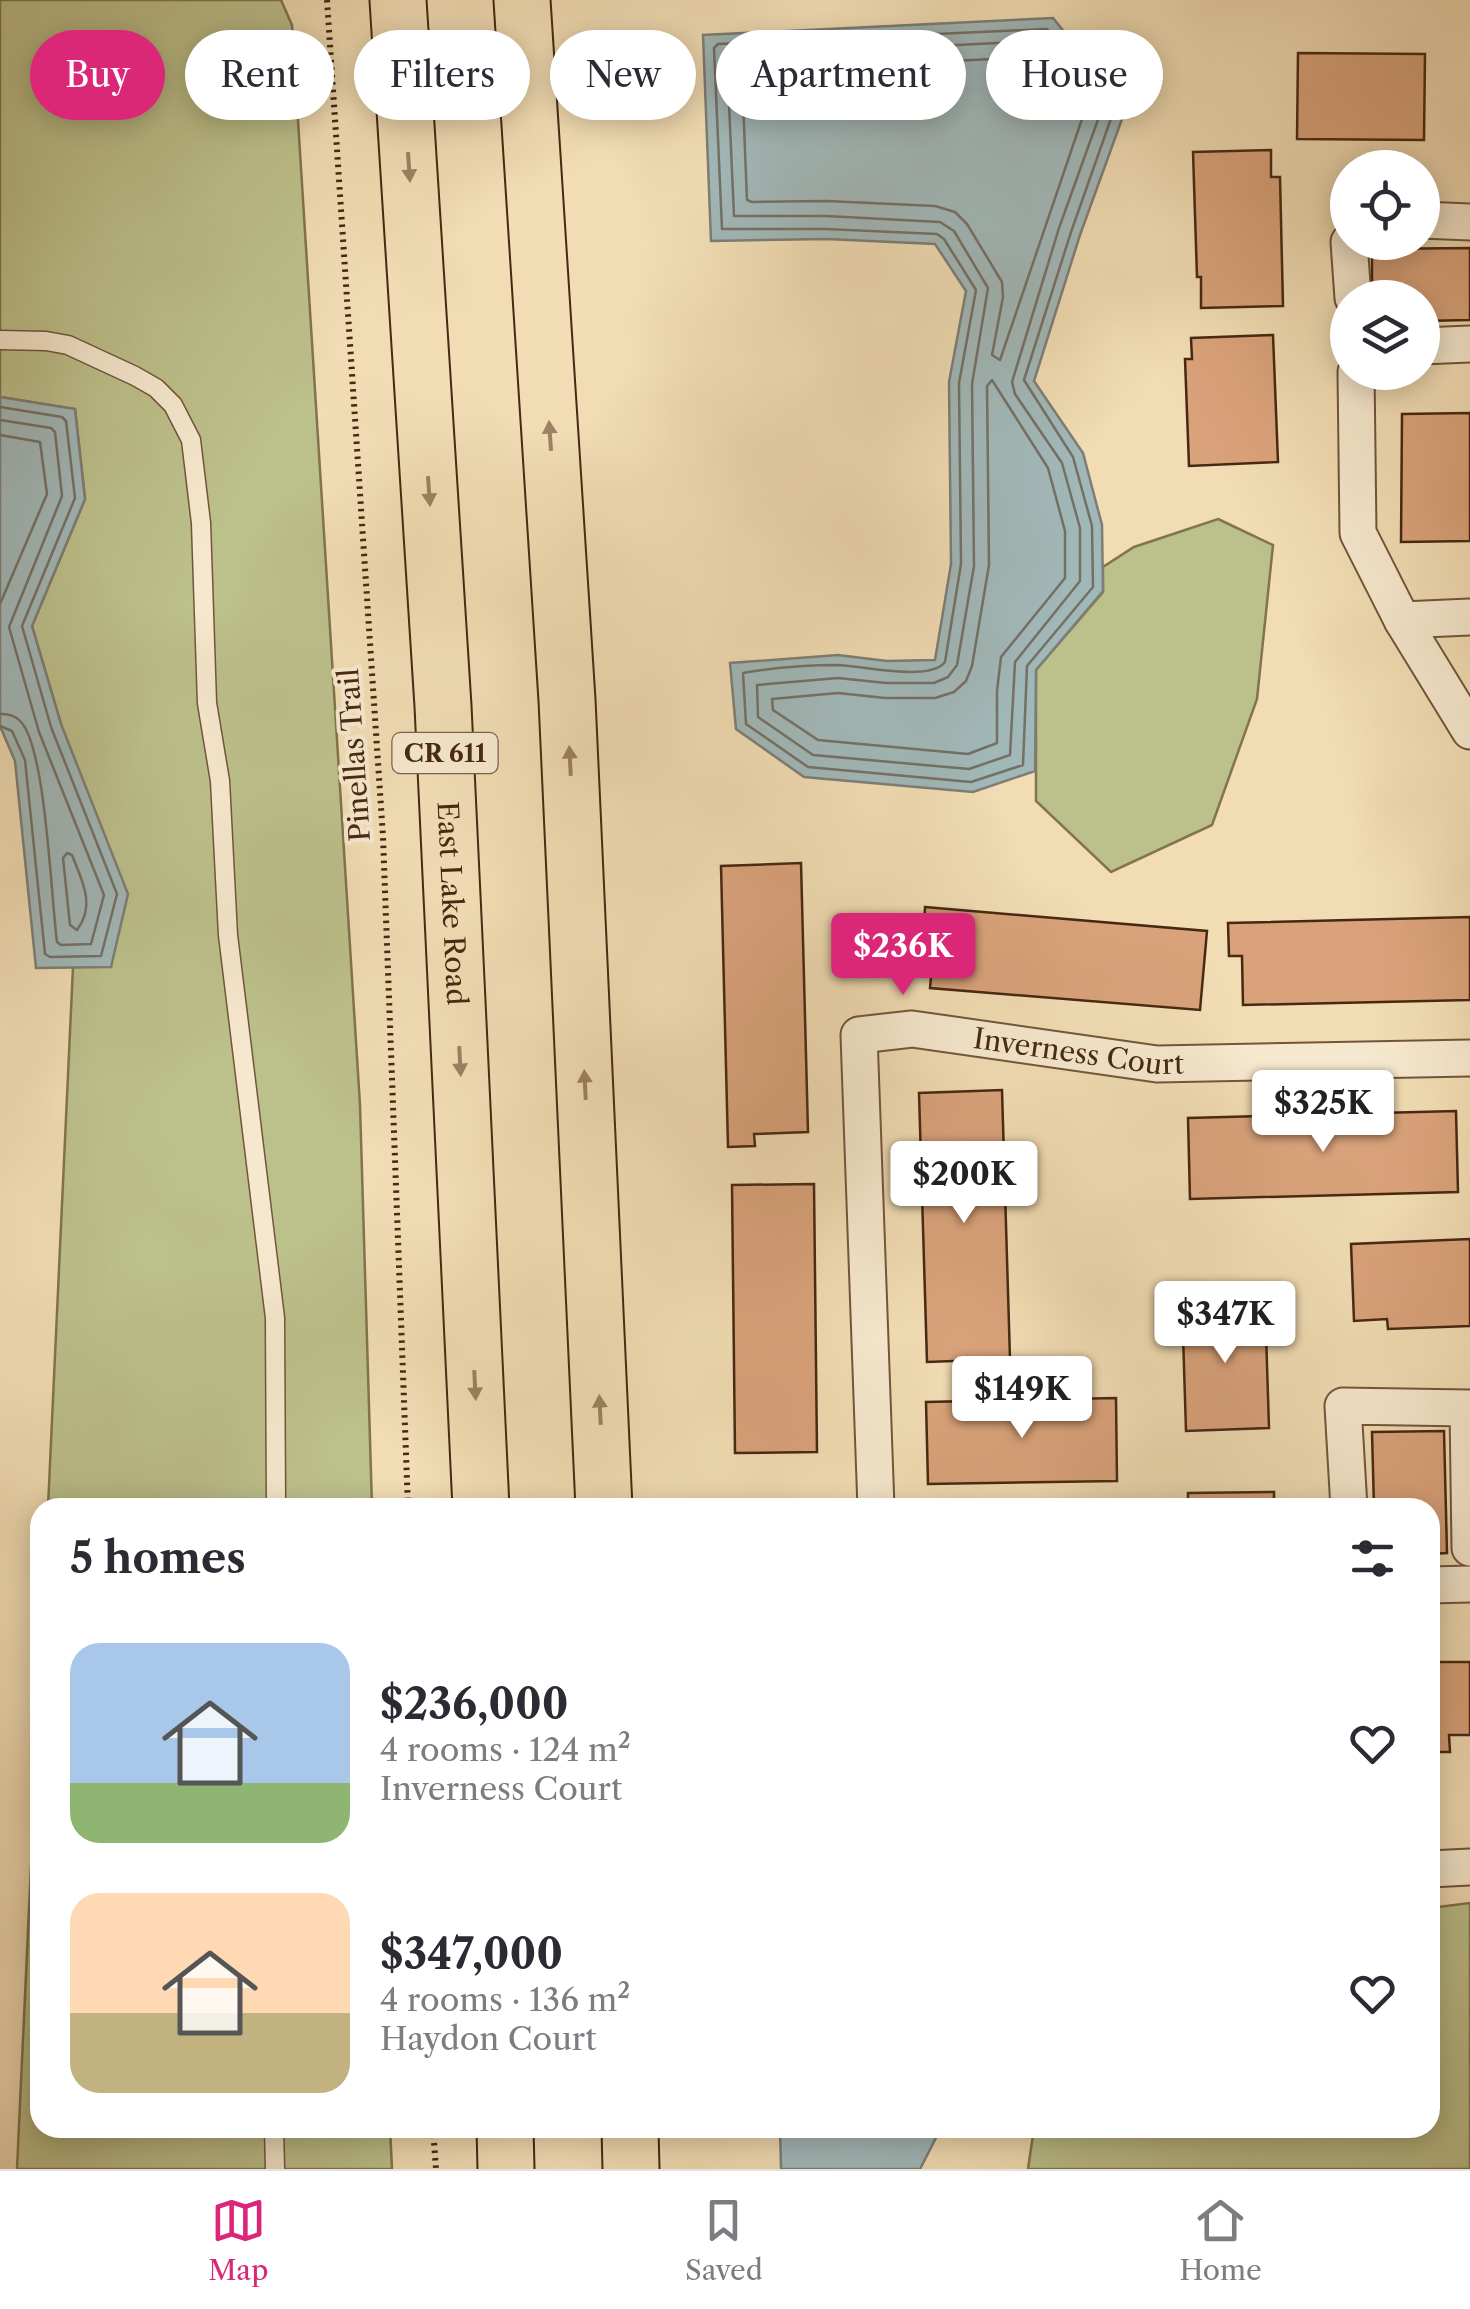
<!DOCTYPE html>
<html lang="en">
<head>
<meta charset="utf-8">
<style>
	:root { --surface:#fff; --page:#f2f2f3; --text:#2b2b33; --muted:#7c7c81; --line:#e1e1e2; --accent:#db2777 }
	body { margin:0; font-family:"Libre Caslon Text",serif; background:var(--page); color:var(--text); height:100vh; display:flex; flex-direction:column; font-size:38px; white-space:nowrap }
	* { box-sizing:border-box; margin:0 }
	p { font-size:32px; color:var(--muted) }
	.icon { flex:none; width:55px; height:55px; fill:none; stroke:currentColor; stroke-width:2; stroke-linecap:round; stroke-linejoin:round }
	.map { position:relative; flex:1; overflow:hidden }
	.details { position:absolute; left:30px; top:1498px; width:1410px; height:640px; display:flex; flex-direction:column; background:var(--surface); border-radius:30px; box-shadow:0 5px 25px #0003 }
	.details>* { flex:none }
	.banner { position:absolute; left:30px; top:30px; width:1410px; height:90px; display:flex; gap:20px }
	.fabs { position:absolute; left:1330px; top:150px; display:grid; gap:20px }
	.fabs a { display:grid; place-items:center; width:110px; height:110px; border-radius:50%; background:var(--surface); box-shadow:0 5px 25px #0003; font-size:50px }
	.price { position:absolute; translate:-50% -85px; padding:0 22px; border-radius:10px; background:#fff; color:#222; font-size:32px; line-height:65px; filter:drop-shadow(0 2px 5px #0008) }
	.price::after { content:''; position:absolute; left:50%; top:60px; width:30px; height:22px; margin-left:-15px; background:inherit; clip-path:polygon(0 0,100% 0,50% 100%) }
	.price.on { background:var(--accent); color:#fff }
	ul { padding:0; list-style:none }
	li { display:flex; align-items:center; gap:30px; height:250px; padding:0 40px }
	li span { display:grid; place-items:center; flex:none; width:280px; height:200px; border-radius:30px; color:#555 }
	li>.icon { margin-inline-start:auto }
	span .icon { width:120px; height:120px; fill:#fffc; stroke-width:1 }
	li b { font-size:42px }
	h2 { display:flex; justify-content:space-between; align-items:center; height:120px; padding:0 40px; font-size:42px }
	.tag { padding:0 35px; border-radius:45px; background:var(--surface); box-shadow:0 5px 25px #0003; font-size:35px; line-height:90px }
	.tag.on { background:var(--accent); color:#fff }
	.tabs { display:flex; justify-content:space-around; align-items:center; height:140px; border-top:2px solid var(--line); background:var(--surface); font-size:28px; color:var(--muted) }
	.tabs a { display:grid; justify-items:center; gap:5px }
	.tabs .on { color:var(--accent) }
	.map>svg:first-child { display:block }
	.green { fill:#bcc08b; stroke:#82744e; stroke-width:2.5 }
	.water { fill:#a1b8b9; stroke:#7d7e76; stroke-width:2.5 }
	.lines { fill:none; stroke-linecap:round; stroke-linejoin:round }
	.shore { stroke:#747066; stroke-width:2.5 }
	.building { fill:#d9a27a; stroke:#472812; stroke-width:2.5 }
	.lane-casing { stroke:#72553a; stroke-width:21 }
	.street-casing { stroke:#72553a; stroke-width:39 }
	.primary-casing { stroke:#472812; stroke-width:59 }
	.path { stroke:#472812; stroke-width:6; stroke-dasharray:2.5 5; stroke-linecap:butt }
	.lane { stroke:#f6e8ce; stroke-width:18 }
	.street { stroke:#f6e8ce; stroke-width:35 }
	.primary { stroke:#f1dcb3; stroke-width:55 }
	.oneway { fill:#9c8262 }
	.labels { text-anchor:middle; dominant-baseline:central; stroke-width:8; stroke-linejoin:round; paint-order:stroke }
	.shield { fill:#f6e8ce; stroke:#7c624a; stroke-width:2.5 }
	.shield-label { font-size:25px; font-weight:bold; fill:#472812 }
	.street-label { font-size:28px; fill:#472812; stroke:#f6e8ce }
</style>
</head>
<body>
<div class="map">
<svg width="1470" height="2169" viewBox="0 0 1470 2169">
	<rect width="100%" height="100%" fill="#f1dcb3"/>
	<filter id="stains"><feTurbulence type="fractalNoise" baseFrequency=".002" numOctaves="4"/><feColorMatrix values="0 0 0 0 .2 0 0 0 0 .09 0 0 0 0 .02 0 0 0 .5 -.17"/></filter>
	<radialGradient id="worn" r=".72"><stop offset=".6" stop-color="#630" stop-opacity="0"/><stop offset="1" stop-color="#630" stop-opacity=".3"/></radialGradient>
	<g class="green">
		<polygon points="0,0 281,0 292,25 360,1105 372,1507 48,1507 73,967 111,966 61,724 32,626 85,499 75,409 0,397"/>
		<polygon points="1218,519 1273,545 1257,699 1212,825 1111,872 1036,801 1036,670 1103,592 1103,567 1134,547"/>
		<polygon points="40,1672 40,2128 390,2128 392,2169 17,2169"/>
		<polygon points="1470,1903 1470,2169 1028,2169 1034,2128 1430,2128 1430,1908"/>
	</g>
	<g class="water">
		<polygon points="1053,18 1126,108 1080,235 1034,381 1083,453 1102,525 1103,591 1036,670 1035,771 973,792 804,777 736,729 730,663 838,655 887,661 935,660 951,564 949,382 966,291 935,244 826,239 711,241 703,35"/>
		<polygon points="0,397 75,409 85,499 32,626 61,724 128,894 111,967 36,968 15,761 0,726"/>
		<polygon points="780,2128 941,2128 920,2169 781,2169"/>
	</g>
	<g class="lines">
		<g class="shore">
			<path d="M1047 29 1114 110 1071 232 1024 380 1073 457 1092 526 1093 587 1027 666 1023 765 971 782 808 767 746 724 743 673C772 668 808 665 838 665 862 666 930 682 945 662L961 564 959 383 976 290 944 239 937 234 826 229H722L714 48 718 44Z"/>
			<polygon points="1041,41 1100,114 1059,228 1012,382 1015,394 1062,463 1080,528 1080,581 1015,662 1010,755 969,769 813,755 758,717 757,685 838,678 886,683 934,683 948,677 957,665 974,566 972,384 988,288 954,231 940,222 826,216 734,216 727,59 731,56"/>
			<polygon points="1033,57 1083,116 1000,360 992,355 1003,297 1002,282 967,224 955,212 935,206 827,201 752,202 747,200 742,76 745,71"/>
			<polygon points="992,380 1048,468 1065,531 1065,578 1001,657 997,691 997,743 968,754 818,740 773,710 772,699 838,693 885,698 935,698 954,692 966,681 972,666 989,565 987,386"/>
			<polyline points="0,407 62,417 66,421 75,498 22,626 51,727 117,894 101,956 50,957 45,954 25,760 12,731 0,726"/>
			<path d="M0 420 51 428 55 432 62 496 9 627 39 732 104 895 91 944 61 945 57 942C51 898 46 749 21 722 15 715 8 714 0 714"/>
			<polyline points="0,435 40,442 47,494 0,604"/>
			<path d="M67 853 72 855C82 881 96 905 77 930L70 925 63 858Z"/>
		</g>
	</g>
	<g class="building">
		<polygon points="1298,53 1425,54 1424,140 1297,139"/>
		<polygon points="1271,150 1271,177 1280,177 1283,306 1201,308 1201,277 1197,277 1193,152"/>
		<polygon points="1470,248 1470,320 1422,321 1422,298 1372,298 1372,249"/>
		<polygon points="1273,335 1278,462 1189,466 1185,359 1192,359 1191,338"/>
		<polygon points="1470,413 1470,541 1401,542 1402,414"/>
		<polygon points="801,863 808,1132 754,1134 755,1146 728,1147 721,866"/>
		<polygon points="925,907 1207,931 1200,1010 930,988 935,930 924,930"/>
		<polygon points="1470,917 1470,1000 1243,1005 1242,956 1229,956 1228,923"/>
		<polygon points="1002,1090 1010,1359 927,1362 919,1093"/>
		<polygon points="1456,1111 1458,1192 1190,1199 1188,1118"/>
		<polygon points="814,1184 817,1452 735,1453 732,1185"/>
		<polygon points="1470,1239 1470,1326 1388,1329 1387,1319 1354,1321 1351,1244"/>
		<polygon points="1265,1301 1269,1428 1186,1431 1182,1303"/>
		<polygon points="1116,1398 1117,1481 928,1484 926,1402"/>
		<polygon points="1444,1431 1447,1553 1430,1554 1430,1508 1374,1508 1372,1432"/>
		<polygon points="1274,1492 1274,1508 1188,1508 1188,1493"/>
		<polygon points="826,1502 826,1508 746,1508 746,1503"/>
		<polygon points="1430,1662 1470,1662 1470,1735 1449,1735 1450,1752 1430,1752"/>
	</g>
	<g class="lines">
		<g class="lane-casing">
			<g id="lane">
				<polyline points="0,340 46,341 68,345 135,376 156,388 173,405 191,440 201,523 207,703 220,781 228,935 275,1318 276,1508"/>
				<polyline points="274,2128 275,2169"/>
			</g>
		</g>
		<g class="street-casing">
			<g id="street">
				<polyline points="1422,220 1470,222"/>
				<polyline points="1349,242 1353,298"/>
				<polyline points="1422,346 1470,344"/>
				<polyline points="1356,372 1358,533 1402,620 1470,731"/>
				<polyline points="1402,620 1470,617"/>
				<path id="s1" d="M876 1508 859 1035 912 1029 1157 1064 1470 1058"/>
				<polyline points="1349,1508 1343,1406 1468,1408 1470,1548"/>
				<polyline points="1430,1585 1470,1584"/>
				<polyline points="1430,1869 1470,1867"/>
			</g>
		</g>
		<g class="primary-casing">
			<g id="primary">
				<path id="s2" d="M398 0 443 706 481 1508"/>
				<polyline points="522,0 567,700 604,1508"/>
				<polyline points="505,2128 506,2169"/>
				<polyline points="630,2128 631,2169"/>
			</g>
		</g>
		<g class="path">
			<polyline points="327,0 383,837 408,1508"/>
			<polyline points="433,2128 436,2169"/>
		</g>
		<use href="#lane" class="lane"/>
		<use href="#street" class="street"/>
		<use href="#primary" class="primary"/>
	</g>
	<defs><path id="oneway-solid" d="M-6-.8H1V-3.2L6.5 0L1 3.2V.8H-6Z" transform="scale(2.5)"/></defs>
	<g class="oneway">
		<use href="#oneway-solid" transform="translate(409 167) rotate(86)"/>
		<use href="#oneway-solid" transform="translate(550 436) rotate(-94)"/>
		<use href="#oneway-solid" transform="translate(429 491) rotate(86)"/>
		<use href="#oneway-solid" transform="translate(570 761) rotate(-93)"/>
		<use href="#oneway-solid" transform="translate(460 1061) rotate(87)"/>
		<use href="#oneway-solid" transform="translate(585 1085) rotate(-93)"/>
		<use href="#oneway-solid" transform="translate(475 1385) rotate(87)"/>
		<use href="#oneway-solid" transform="translate(600 1410) rotate(-93)"/>
	</g>
	<g class="labels">
		<rect class="shield" x="392.5" y="733" width="105" height="40" rx="8"/>
		<g class="shield-label">
			<text x="445" y="753">CR 611</text>
		</g>
		<g class="street-label">
			<text transform="translate(354 755) rotate(-94)">Pinellas Trail</text>
			<text stroke="none"><textPath href="#s2" startOffset="905">East Lake Road</textPath></text>
			<text stroke="none"><textPath href="#s1" startOffset="695">Inverness Court</textPath></text>
		</g>
	</g>
	<rect width="100%" height="100%" filter="url(#stains)"/>
	<rect width="100%" height="100%" fill="url(#worn)"/>
</svg>
<div class="fabs">
<a><svg class="icon" aria-label="locate" viewBox="0 0 24 24"><circle cx="12" cy="12" r="6"/><path d="M12 2v4M12 18v4M2 12h4M18 12h4"/></svg></a>
<a><svg class="icon" aria-label="layers" viewBox="0 0 24 24"><path d="M12 4l9 5-9 5-9-5zM3 14l9 5 9-5"/></svg></a>
</div>
<b class="price on" style="left:903px;top:998px">$236K</b>
<b class="price" style="left:1323px;top:1155px">$325K</b>
<b class="price" style="left:964px;top:1226px">$200K</b>
<b class="price" style="left:1225px;top:1366px">$347K</b>
<b class="price" style="left:1022px;top:1441px">$149K</b>
<div class="banner">
<a class="tag on">Buy</a>
<a class="tag">Rent</a>
<a class="tag">Filters</a>
<a class="tag">New</a>
<a class="tag">Apartment</a>
<a class="tag">House</a>
</div>
<section class="details">
<h2>5 homes<svg class="icon" aria-label="filters" viewBox="0 0 24 24"><path d="M4 7h16M4 17h16"/><circle cx="9" cy="7" r="2"/><circle cx="15" cy="17" r="2"/></svg></h2>
<ul>
<li><span style="background:linear-gradient(#a9c7e8 70%,#8fb573 0)"><svg class="icon" aria-label="home" viewBox="0 0 24 24"><path d="M3 11l9-7 9 7M6 9v11h12V9"/></svg></span><div><b>$236,000</b><p>4 rooms · 124 m²</p><p>Inverness Court</p></div><svg class="icon" aria-label="heart" viewBox="0 0 24 24"><path d="M12 20l-8-8c-3-5 5-10 8-4 3-6 11-1 8 4z"/></svg></li>
<li><span style="background:linear-gradient(#ffd9b3 60%,#c2b280 0)"><svg class="icon" aria-label="home" viewBox="0 0 24 24"><path d="M3 11l9-7 9 7M6 9v11h12V9"/></svg></span><div><b>$347,000</b><p>4 rooms · 136 m²</p><p>Haydon Court</p></div><svg class="icon" aria-label="heart" viewBox="0 0 24 24"><path d="M12 20l-8-8c-3-5 5-10 8-4 3-6 11-1 8 4z"/></svg></li>
</ul>
</section>
</div>
<nav class="tabs">
<a class="on"><svg class="icon" aria-label="map" viewBox="0 0 24 24"><path d="M3 6l6-2 6 2 6-2v14l-6 2-6-2-6 2zM9 4v14M15 6v14"/></svg>Map</a>
<a><svg class="icon" aria-label="saved" viewBox="0 0 24 24"><path d="M7 4h10v16l-5-4-5 4z"/></svg>Saved</a>
<a><svg class="icon" aria-label="home" viewBox="0 0 24 24"><path d="M3 11l9-7 9 7M6 9v11h12V9"/></svg>Home</a>
</nav>
</body>
</html>
